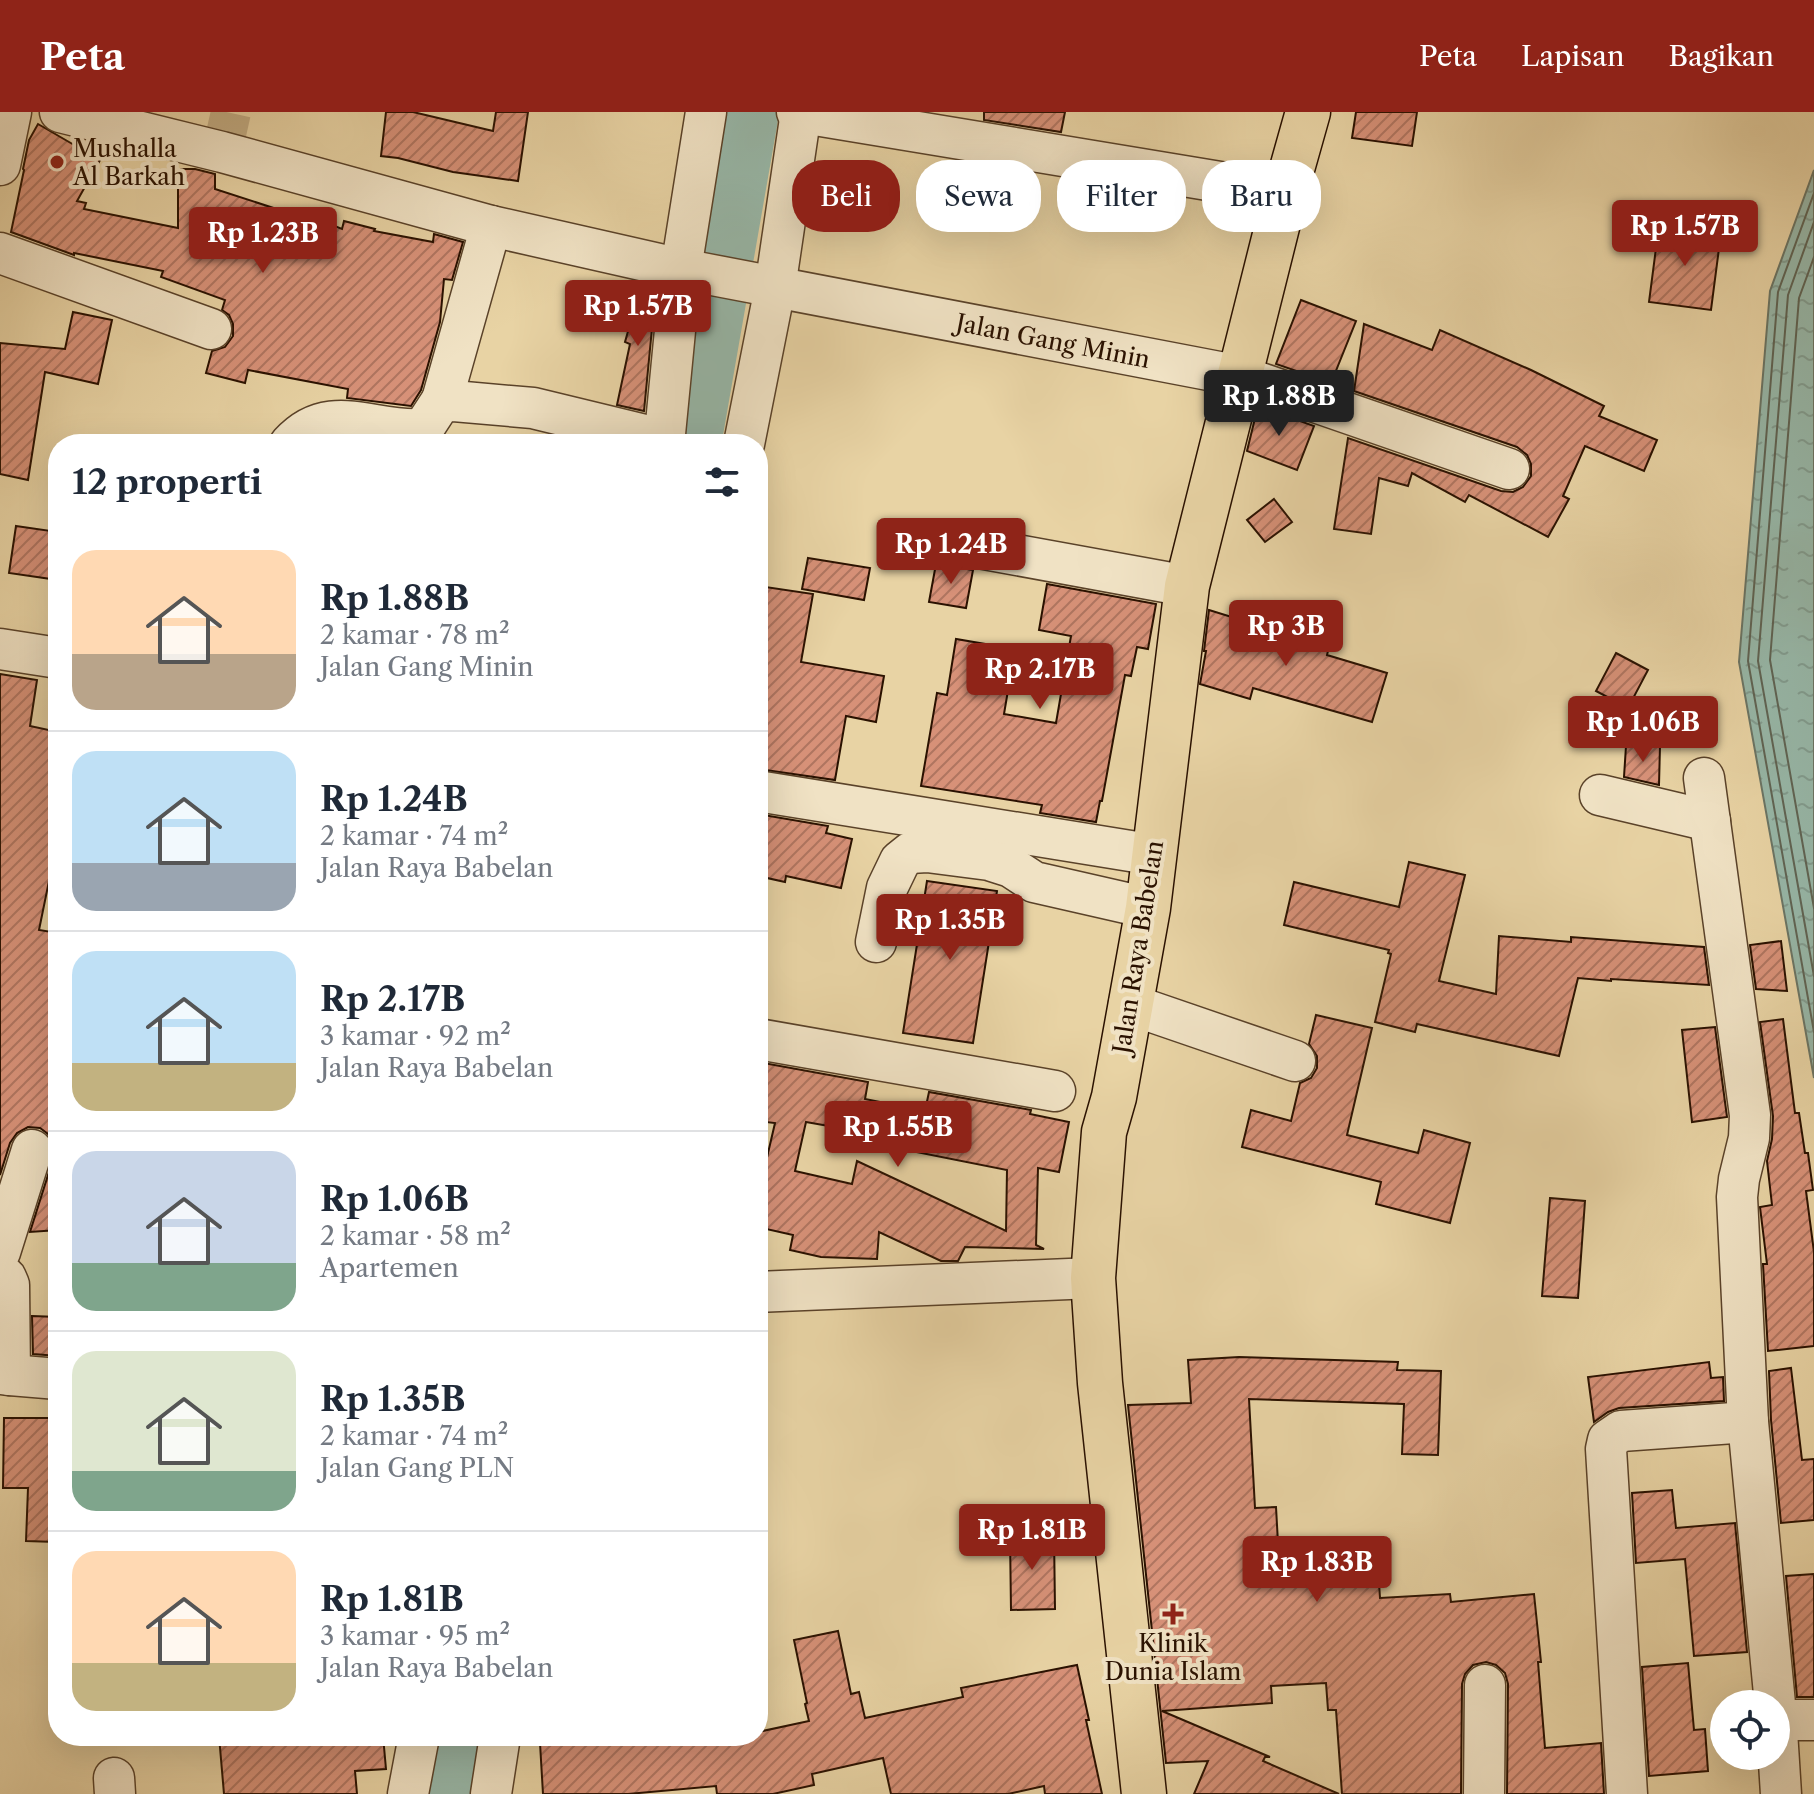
<!DOCTYPE html>
<html lang="id">
<head>
<meta charset="utf-8">
<style>
	:root { --surface:#fff; --page:#f6f6f7; --text:#1f2937; --muted:#747a83; --line:#e0e1e3; --accent:#8f2418 }
	body { margin:0; font-family:"Libre Caslon Text",serif; background:var(--page); color:var(--text); height:100vh; display:flex; flex-direction:column; font-size:30px; white-space:nowrap }
	* { box-sizing:border-box; margin:0 }
	p { font-size:26px; color:var(--muted) }
	.icon { flex:none; width:44px; height:44px; fill:none; stroke:currentColor; stroke-width:2; stroke-linecap:round; stroke-linejoin:round }
	.map { position:relative; flex:1; overflow:hidden }
	.drawer { position:absolute; left:48px; top:322px; width:720px; height:1312px; display:flex; flex-direction:column; background:var(--surface); border-radius:32px; box-shadow:0 8px 32px #0002 }
	.drawer>* { flex:none }
	.hud { position:absolute; left:792px; top:48px; width:760px; height:72px; display:flex; gap:16px }
	.buttons { position:absolute; left:1710px; top:1578px; display:grid; gap:16px }
	.buttons a { display:grid; place-items:center; width:80px; height:80px; border-radius:50%; background:var(--surface); box-shadow:0 8px 32px #0002; font-size:40px }
	.price { position:absolute; translate:-50% -68px; padding:0 18px; border-radius:8px; background:var(--accent); color:#fff; font-size:26px; line-height:52px; filter:drop-shadow(0 2px 4px #0008) }
	.price::after { content:''; position:absolute; left:50%; top:48px; width:24px; height:18px; margin-left:-12px; background:inherit; clip-path:polygon(0 0,100% 0,50% 100%) }
	.price.on { background:#222; color:#fff }
	ul { padding:0; list-style:none }
	li { display:flex; align-items:center; gap:24px; height:200px; padding:0 24px }
	li+li { border-top:2px solid var(--line) }
	li span { display:grid; place-items:center; flex:none; width:224px; height:160px; border-radius:24px; color:#555 }
	li>.icon { margin-inline-start:auto }
	span .icon { width:96px; height:96px; fill:#fffc; stroke-width:1 }
	li b { font-size:34px }
	h2 { display:flex; justify-content:space-between; align-items:center; height:96px; padding:0 24px; font-size:34px }
	.pill { padding:0 28px; border-radius:32px; background:var(--surface); box-shadow:0 8px 32px #0002; font-size:28px; line-height:72px }
	.pill.on { background:var(--accent); color:#fff }
	header { display:flex; align-items:center; gap:48px; box-sizing:border-box; height:112px; padding:0 40px; background:var(--accent); color:#fff }
	header strong { font-size:38px }
	nav { display:flex; gap:44px; margin-inline-start:auto; font-size:28px }
	.map>svg:first-child { display:block }
	.water { fill:url(#water-ripples); stroke:#6b7565; stroke-width:2 }
	.lines { fill:none; stroke-linecap:round; stroke-linejoin:round }
	.shore { stroke:#606454; stroke-width:2 }
	.river { stroke:#97b7a8; stroke-width:60 }
	.building { fill:url(#building-hatch); stroke:#2a1100; stroke-width:2; fill-rule:evenodd }
	.minor-tunnel { stroke:#c2ac83; stroke-width:40; stroke-dasharray:40 20; stroke-linecap:butt }
	.minor-casing { stroke:#5a4229; stroke-width:43 }
	.major-casing { stroke:#2a1100; stroke-width:47 }
	.minor { stroke:#f0e2c4; stroke-width:40 }
	.major { stroke:#e8d3a4; stroke-width:44 }
	.poi-dot { fill:#8f2418; stroke:#f0e2c4; stroke-width:3 }
	.labels { text-anchor:middle; dominant-baseline:central; stroke-width:8; stroke-linejoin:round; paint-order:stroke }
	.poi-label { font-size:24px; fill:#2a1100; stroke:#f0e2c4; text-anchor:start }
	.street-label { font-size:24px; fill:#2a1100; stroke:#f0e2c4 }
</style>
</head>
<body>
<header>
<strong>Peta</strong>
<nav><a>Peta</a><a>Lapisan</a><a>Bagikan</a></nav>
</header>
<div class="map">
<svg width="1814" height="1682" viewBox="0 0 1814 1682">
	<defs>
		<pattern id="water-ripples" width="26" height="14" patternUnits="userSpaceOnUse" patternTransform="scale(2)"><rect width="26" height="14" fill="#97b7a8"/><path d="M2 4q2-2 4 0t4 0M15 11q2-2 4 0t4 0" fill="none" stroke="#829c8f"/></pattern>
		<pattern id="building-hatch" width="6" height="6" patternUnits="userSpaceOnUse" patternTransform="scale(2)"><rect width="6" height="6" fill="#d79178"/><path d="M-1 1l2-2M0 6l6-6M5 7l2-2" fill="none" stroke="#af7560"/></pattern>
	</defs>
	<rect width="100%" height="100%" fill="#e8d3a4"/>
	<filter id="stains"><feTurbulence type="fractalNoise" baseFrequency=".0025" numOctaves="4"/><feColorMatrix values="0 0 0 0 .2 0 0 0 0 .09 0 0 0 0 .02 0 0 0 .5 -.17"/></filter>
	<radialGradient id="worn" r=".72"><stop offset=".6" stop-color="#630" stop-opacity="0"/><stop offset="1" stop-color="#630" stop-opacity=".3"/></radialGradient>
	<polygon class="water" points="1814,58 1814,966 1739,550 1770,179"/>
	<g class="lines">
		<g class="shore">
			<polyline points="1814,81 1778,180 1748,549 1814,920"/>
			<polyline points="1814,110 1788,183 1758,549 1814,864"/>
			<polyline points="1814,145 1799,186 1770,548 1814,796"/>
		</g>
		<g class="river">
			<polyline points="691,332 749,0"/>
			<polyline points="456,1682 466,1624"/>
		</g>
	</g>
	<g class="building">
		<polygon points="386,0 413,0 493,19 496,0 528,0 518,69 453,60 398,46 381,44"/>
		<polygon points="984,0 1065,0 1061,20 984,8"/>
		<polygon points="1356,0 1417,0 1412,34 1352,26"/>
		<polygon points="38,12 100,48 77,89 86,91 84,97 178,116 178,57 195,57 215,62 215,77 292,102 294,98 342,117 344,109 375,117 374,119 433,130 434,122 463,130 452,168 444,167 440,210 421,278 411,294 347,286 348,277 248,258 245,271 206,261 212,239 225,235 233,224 233,212 229,203 222,198 225,188 161,165 163,159 74,141 74,143 11,120 24,58 23,57 29,28"/>
		<polygon points="1659,113 1721,121 1711,198 1649,190"/>
		<polygon points="634,170 656,175 644,299 617,293 630,232 625,230 635,195 629,194"/>
		<polygon points="1301,188 1356,209 1331,271 1276,252"/>
		<polygon points="73,200 112,208 98,272 45,260 28,368 0,362 0,231 65,237"/>
		<polygon points="1364,212 1432,238 1440,218 1531,258 1604,294 1599,304 1657,328 1644,359 1585,334 1563,384 1569,387 1548,425 1469,383 1465,390 1412,361 1408,374 1379,366 1371,422 1334,417 1348,326 1501,379 1513,380 1523,375 1531,364 1531,352 1527,343 1517,335 1354,279"/>
		<polygon points="1258,294 1314,314 1297,358 1247,339"/>
		<polygon points="1274,387 1292,410 1265,430 1247,408"/>
		<polygon points="16,414 58,420 58,468 9,461"/>
		<polygon points="808,446 870,456 864,488 802,477"/>
		<polygon points="936,452 973,458 966,496 929,490"/>
		<polygon points="1047,472 1156,492 1148,537 1137,535 1131,564 1125,563 1102,689 1100,689 1096,710 1040,701 1042,693 921,674 937,581 947,583 956,527 1015,537 1004,602 1056,611 1071,524 1039,518"/>
		<polygon points="758,474 813,482 801,550 884,564 876,610 846,604 835,668 758,657"/>
		<polygon points="1209,498 1329,535 1327,543 1387,561 1372,610 1253,576 1250,587 1200,572 1206,539 1204,539"/>
		<polygon points="1616,541 1648,558 1628,596 1596,579"/>
		<polygon points="0,562 37,568 30,614 58,620 58,765 50,764 39,818 58,821 58,1118 30,1120 54,1044 54,1032 48,1022 40,1016 28,1015 17,1021 10,1031 0,1063"/>
		<polygon points="1626,634 1660,634 1659,673 1624,665"/>
		<polygon points="758,702 828,714 826,721 852,727 841,776 786,764 785,770 758,764"/>
		<polygon points="1409,750 1465,763 1439,869 1496,882 1499,824 1571,830 1571,825 1704,835 1709,873 1611,867 1611,869 1578,866 1559,944 1417,912 1415,920 1375,910 1391,842 1388,841 1389,838 1284,813 1294,770 1399,795"/>
		<polygon points="927,769 997,779 973,931 903,921"/>
		<polygon points="1781,829 1787,879 1756,877 1750,833"/>
		<polygon points="1316,903 1372,916 1347,1023 1418,1041 1424,1018 1470,1031 1450,1111 1376,1092 1381,1070 1242,1035 1251,998 1291,1009 1300,971 1311,966 1317,956 1317,944 1309,932"/>
		<polygon points="1783,907 1795,1001 1799,1001 1805,1041 1808,1041 1813,1078 1806,1079 1814,1140 1814,1234 1768,1239 1763,1152 1767,1152 1760,1095 1772,1093 1767,1049 1772,1027 1773,1004 1760,910"/>
		<polygon points="1715,915 1727,1005 1692,1010 1682,918"/>
		<path d="M758 950 868 970 865 987 925 999 929 980 1031 998 1030 1002 1069 1010 1059 1060 1038 1056 1036 1133 1044 1137 965 1135 958 1149H941L879 1120 877 1147 821 1145 790 1138 793 1123 758 1115V1084L775 1011 758 1009ZM806 1010 863 1020 861 1029 1007 1058 1006 1119 857 1049 852 1072 795 1059Z"/>
		<polygon points="1550,1086 1585,1089 1578,1186 1542,1184"/>
		<polygon points="32,1204 58,1205 58,1244 33,1242"/>
		<polygon points="1239,1245 1398,1250 1397,1258 1441,1259 1438,1343 1402,1342 1404,1292 1249,1287 1255,1396 1276,1395 1278,1431 1376,1425 1380,1486 1450,1482 1451,1490 1534,1482 1541,1550 1538,1550 1545,1636 1601,1631 1604,1682 1507,1682 1508,1572 1505,1561 1496,1553 1486,1550 1473,1553 1465,1562 1462,1572 1461,1682 1342,1682 1336,1598 1328,1598 1326,1571 1271,1574 1272,1591 1162,1599 1270,1645 1265,1645 1263,1649 1339,1682 1194,1682 1208,1649 1166,1651 1128,1293 1191,1291 1188,1248"/>
		<polygon points="1709,1250 1711,1266 1723,1265 1724,1289 1619,1296 1608,1300 1594,1310 1588,1265"/>
		<polygon points="1791,1256 1802,1348 1814,1347 1814,1408 1781,1411 1771,1308 1769,1259"/>
		<polygon points="4,1306 58,1306 56,1430 26,1429 28,1376 3,1376"/>
		<polygon points="1672,1378 1676,1416 1735,1411 1747,1540 1694,1544 1685,1447 1636,1451 1632,1381"/>
		<polygon points="1054,1423 1055,1497 1011,1498 1010,1424"/>
		<polygon points="1814,1462 1814,1585 1797,1585 1786,1464"/>
		<polygon points="838,1519 851,1582 859,1580 865,1606 963,1585 961,1576 1077,1553 1089,1608 1086,1608 1102,1682 1045,1682 1044,1674 1008,1682 891,1682 883,1646 812,1662 814,1673 773,1682 717,1682 716,1674 628,1682 543,1682 540,1631 631,1624 758,1624 758,1620 809,1609 805,1592 807,1591 794,1528"/>
		<polygon points="1688,1551 1694,1618 1705,1617 1708,1659 1649,1664 1642,1555"/>
		<polygon points="219,1624 383,1624 386,1657 355,1659 357,1682 224,1682"/>
	</g>
	<g class="lines">
		<polyline class="minor-tunnel" points="222,40 231,0"/>
		<g class="minor-casing">
			<g id="minor">
				<polyline points="60,0 222,40 491,114 681,157 1240,264 1509,357"/>
				<polyline points="797,0 1226,71 1288,71"/>
				<polyline points="0,53 11,0"/>
				<polyline points="0,141 211,217"/>
				<polyline points="442,288 491,114"/>
				<path d="M290 332C329 289 372 320 420 317L425 314 442 288 533 296 665 328"/>
				<polyline points="664,332 681,157 706,0"/>
				<polyline points="744,332 775,176 801,0"/>
				<polyline points="935,428 1187,474"/>
				<polyline points="0,537 58,546"/>
				<polyline points="1704,666 1750,1003 1749,1026 1739,1067 1737,1085 1748,1310 1775,1592"/>
				<polyline points="758,679 1155,743"/>
				<polyline points="1600,683 1710,709"/>
				<polyline points="876,830 887,776 900,749 910,741 927,740 989,748 1011,755 1034,770 1148,796"/>
				<polyline points="1129,892 1295,949"/>
				<polyline points="758,927 1055,979"/>
				<polyline points="0,1140 32,1038"/>
				<polyline points="0,1165 6,1166 9,1173 10,1263 0,1262"/>
				<polyline points="758,1180 1093,1166"/>
				<polyline points="10,1263 58,1267"/>
				<polyline points="1776,1603 1781,1682"/>
				<polyline points="1777,1608 1814,1608"/>
				<polyline points="114,1666 115,1682"/>
				<polyline points="408,1682 419,1624"/>
				<polyline points="491,1682 500,1624"/>
				<polyline points="1484,1682 1485,1573"/>
				<polyline points="1627,1682 1606,1337 1608,1328 1621,1319 1748,1310"/>
			</g>
		</g>
		<g class="major-casing">
			<polyline id="major" points="1144,1682 1100,1271 1093,1166 1104,1020 1114,985 1148,796 1187,474 1288,71 1308,0"/>
		</g>
		<use href="#minor" class="minor"/>
		<use href="#major" class="major"/>
	</g>
	<g class="poi-dot">
		<circle cx="57" cy="50" r="8"/>
		<path d="M1169 1490h8v8h8v8h-8v8h-8v-8h-8v-8h8z"/>
	</g>
	<g class="labels">
		<g class="poi-label">
			<text x="73" y="36">Mushalla<tspan x="73" dy="28">Al Barkah</tspan></text>
			<text x="1173" y="1531" text-anchor="middle">Klinik<tspan x="1173" dy="28">Dunia Islam</tspan></text>
		</g>
		<g class="street-label">
			<text transform="translate(1053 229) rotate(11)">Jalan Gang Minin</text>
			<text transform="translate(1138 835) rotate(-81)">Jalan Raya Babelan</text>
		</g>
	</g>
	<rect width="100%" height="100%" filter="url(#stains)"/>
	<rect width="100%" height="100%" fill="url(#worn)"/>
</svg>
<div class="buttons">
<a><svg class="icon" aria-label="locate" viewBox="0 0 24 24"><circle cx="12" cy="12" r="6"/><path d="M12 2v4M12 18v4M2 12h4M18 12h4"/></svg></a>
</div>
<b class="price" style="left:1685px;top:156px">Rp 1.57B</b>
<b class="price" style="left:263px;top:163px">Rp 1.23B</b>
<b class="price" style="left:638px;top:236px">Rp 1.57B</b>
<b class="price on" style="left:1279px;top:326px">Rp 1.88B</b>
<b class="price" style="left:951px;top:474px">Rp 1.24B</b>
<b class="price" style="left:1286px;top:556px">Rp 3B</b>
<b class="price" style="left:1040px;top:599px">Rp 2.17B</b>
<b class="price" style="left:1643px;top:652px">Rp 1.06B</b>
<b class="price" style="left:950px;top:850px">Rp 1.35B</b>
<b class="price" style="left:898px;top:1057px">Rp 1.55B</b>
<b class="price" style="left:1032px;top:1460px">Rp 1.81B</b>
<b class="price" style="left:1317px;top:1492px">Rp 1.83B</b>
<div class="hud">
<a class="pill on">Beli</a>
<a class="pill">Sewa</a>
<a class="pill">Filter</a>
<a class="pill">Baru</a>
</div>
<section class="drawer">
<h2>12 properti<svg class="icon" aria-label="filters" viewBox="0 0 24 24"><path d="M4 7h16M4 17h16"/><circle cx="9" cy="7" r="2"/><circle cx="15" cy="17" r="2"/></svg></h2>
<ul>
<li><span style="background:linear-gradient(#ffd9b3 65%,#b9a48a 0)"><svg class="icon" aria-label="home" viewBox="0 0 24 24"><path d="M3 11l9-7 9 7M6 9v11h12V9"/></svg></span><div><b>Rp 1.88B</b><p>2 kamar · 78 m²</p><p>Jalan Gang Minin</p></div></li>
<li><span style="background:linear-gradient(#bfe0f5 70%,#9aa5b1 0)"><svg class="icon" aria-label="home" viewBox="0 0 24 24"><path d="M3 11l9-7 9 7M6 9v11h12V9"/></svg></span><div><b>Rp 1.24B</b><p>2 kamar · 74 m²</p><p>Jalan Raya Babelan</p></div></li>
<li><span style="background:linear-gradient(#bfe0f5 70%,#c2b280 0)"><svg class="icon" aria-label="home" viewBox="0 0 24 24"><path d="M3 11l9-7 9 7M6 9v11h12V9"/></svg></span><div><b>Rp 2.17B</b><p>3 kamar · 92 m²</p><p>Jalan Raya Babelan</p></div></li>
<li><span style="background:linear-gradient(#c9d6e8 70%,#7fa58c 0)"><svg class="icon" aria-label="home" viewBox="0 0 24 24"><path d="M3 11l9-7 9 7M6 9v11h12V9"/></svg></span><div><b>Rp 1.06B</b><p>2 kamar · 58 m²</p><p>Apartemen</p></div></li>
<li><span style="background:linear-gradient(#dfe7d0 75%,#7fa58c 0)"><svg class="icon" aria-label="home" viewBox="0 0 24 24"><path d="M3 11l9-7 9 7M6 9v11h12V9"/></svg></span><div><b>Rp 1.35B</b><p>2 kamar · 74 m²</p><p>Jalan Gang PLN</p></div></li>
<li><span style="background:linear-gradient(#ffd9b3 70%,#c2b280 0)"><svg class="icon" aria-label="home" viewBox="0 0 24 24"><path d="M3 11l9-7 9 7M6 9v11h12V9"/></svg></span><div><b>Rp 1.81B</b><p>3 kamar · 95 m²</p><p>Jalan Raya Babelan</p></div></li>
</ul>
</section>
</div>
</body>
</html>
